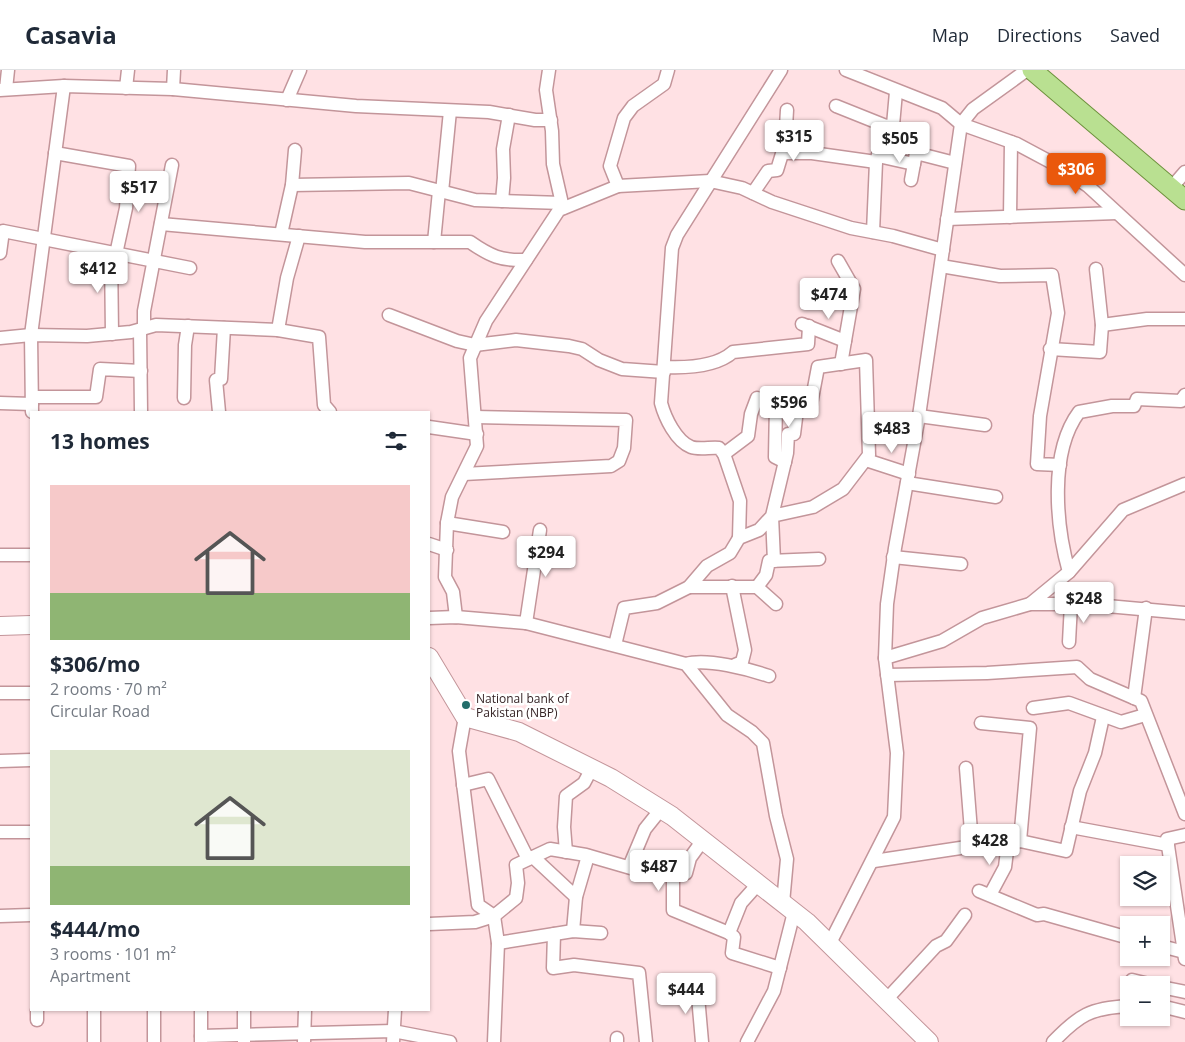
<!DOCTYPE html>
<html lang="en">
<head>
<meta charset="utf-8">
<style>
	:root { --surface:#fff; --page:#f2f2f3; --text:#1f2937; --muted:#747a83; --line:#e0e1e3; --accent:#ea580c }
	body { margin:0; font-family:"Open Sans",sans-serif; background:var(--page); color:var(--text); height:100vh; display:flex; flex-direction:column; font-size:19px; white-space:nowrap }
	* { box-sizing:border-box; margin:0 }
	p { font-size:16px; color:var(--muted) }
	.icon { flex:none; width:28px; height:28px; fill:none; stroke:currentColor; stroke-width:2; stroke-linecap:round; stroke-linejoin:round }
	.map { position:relative; flex:1; overflow:hidden }
	.side { position:absolute; left:30px; top:341px; width:400px; height:600px; display:flex; flex-direction:column; background:var(--surface); border-radius:0px; box-shadow:0 1px 4px #0004 }
	.side>* { flex:none }
	.tools { position:absolute; left:1120px; top:786px; display:grid; gap:10px }
	.tools a { display:grid; place-items:center; width:50px; height:50px; border-radius:0px; background:var(--surface); box-shadow:0 1px 4px #0004; font-size:25px }
	.price { position:absolute; translate:-50% -42px; padding:0 11px; border-radius:5px; background:#fff; color:#222; font-size:16px; line-height:32px; filter:drop-shadow(0 1px 2px #0008) }
	.price::after { content:''; position:absolute; left:50%; top:30px; width:15px; height:11px; margin-left:-8px; background:inherit; clip-path:polygon(0 0,100% 0,50% 100%) }
	.price.active { background:var(--accent); color:#fff }
	ul { padding:0; list-style:none }
	li { display:grid; align-content:center; gap:10px; height:265px; padding:0 20px }
	li span { display:grid; place-items:center; height:155px; border-radius:0px; color:#555 }
	li>.icon { margin-inline-start:auto }
	span .icon { width:90px; height:90px; fill:#fffc; stroke-width:1 }
	li b { font-size:21px }
	h2 { display:flex; justify-content:space-between; align-items:center; height:60px; padding:0 20px; font-size:21px }
	header { display:flex; align-items:center; gap:30px; box-sizing:border-box; height:70px; padding:0 25px; background:var(--surface); border-bottom:1px solid var(--line) }
	header strong { font-size:24px }
	nav { display:flex; gap:28px; margin-inline-start:auto; font-size:18px }
	.map>svg:first-child { display:block }
	.lines { fill:none; stroke-linecap:round; stroke-linejoin:round }
	.minor-casing { stroke:#c3959a; stroke-width:15 }
	.secondary-casing { stroke:#c3959a; stroke-width:20 }
	.primary-casing { stroke:#6d903c; stroke-width:21 }
	.minor { stroke:#fff; stroke-width:12 }
	.secondary { stroke:#fff; stroke-width:18 }
	.primary { stroke:#b9e091; stroke-width:19 }
	.poi-dot { fill:#236e6b; stroke:#fff; stroke-width:2 }
	.labels { text-anchor:middle; dominant-baseline:central; stroke-width:5; stroke-linejoin:round; paint-order:stroke }
	.poi-label { font-size:12px; fill:#352325; stroke:#fff; text-anchor:start }
</style>
</head>
<body>
<header>
<strong>Casavia</strong>
<nav><a>Map</a><a>Directions</a><a>Saved</a></nav>
</header>
<div class="map">
<svg width="1185" height="972" viewBox="0 0 1185 972">
	<rect width="100%" height="100%" fill="#ffe1e4"/>
	<g class="lines">
		<g class="minor-casing">
			<g id="minor">
				<polyline points="549,0 546,20 552,61 553,94 563,138"/>
				<polyline points="846,0 942,38 961,54 1017,74 1060,97 1088,116 1185,205"/>
				<polyline points="126,18 128,0"/>
				<polyline points="6,19 8,0"/>
				<polyline points="173,19 174,0"/>
				<polyline points="0,20 64,16 173,19 356,36 489,42 535,50 551,50"/>
				<polyline points="287,30 300,0"/>
				<polyline points="836,36 886,56"/>
				<polyline points="55,83 129,96 126,138 116,184"/>
				<polyline points="783,83 812,83 876,92"/>
				<polyline points="878,86 914,94"/>
				<polyline points="911,110 916,83 955,93"/>
				<polyline points="292,115 409,113 475,130 562,133"/>
				<polyline points="618,116 610,96 624,48 633,36 664,14 668,0"/>
				<polyline points="1172,117 1185,102"/>
				<polyline points="442,122 450,41"/>
				<polyline points="753,123 768,101 777,100 785,74 787,40"/>
				<polyline points="502,131 504,108 503,79 509,45"/>
				<polyline points="1010,147 1011,72"/>
				<polyline points="947,149 1117,143"/>
				<path d="M161 154 365 172H470C490 186 501 191 526 190"/>
				<polyline points="873,162 876,92 886,56 893,55 896,22"/>
				<polyline points="281,164 292,115 295,80"/>
				<polyline points="434,172 439,121"/>
				<polyline points="0,183 3,161 190,198"/>
				<polyline points="111,183 112,264"/>
				<polyline points="838,191 854,219 841,294"/>
				<polyline points="941,196 1000,206 1052,205 1058,243 1040,346 1037,394 1060,395"/>
				<polyline points="389,245 457,271 475,275 516,270 569,276 582,279 599,290 622,299 664,302"/>
				<polyline points="802,254 845,271"/>
				<polyline points="1102,255 1147,249 1185,249"/>
				<polyline points="144,258 144,241 172,95"/>
				<polyline points="140,260 141,342"/>
				<polyline points="278,260 287,208 299,166"/>
				<polyline points="0,268 31,265 87,266 131,262 156,255 278,260 319,267 324,335 330,342"/>
				<polyline points="1050,279 1100,282 1102,255 1096,199"/>
				<path d="M664 297C686 298 716 297 733 282L808 274 809 256"/>
				<polyline points="32,327 96,327 100,299 141,301"/>
				<polyline points="184,328 185,275 188,256"/>
				<polyline points="0,333 32,334"/>
				<polyline points="32,342 31,265 64,16"/>
				<polyline points="219,342 216,310 221,309 224,258"/>
				<polyline points="919,346 985,355"/>
				<polyline points="429,357 477,364"/>
				<path d="M724 384 719 378C711 377 699 380 691 377 676 371 665 348 661 333L672 178 677 165 781 0"/>
				<polyline points="866,390 909,404"/>
				<polyline points="464,404 611,396 619,391 624,378 626,350 475,347"/>
				<polyline points="907,413 996,427"/>
				<polyline points="447,453 503,462"/>
				<polyline points="739,468 740,431 724,384 748,366 751,344 757,328 776,335 775,387 785,392"/>
				<polyline points="429,474 447,480"/>
				<polyline points="0,485 31,485"/>
				<polyline points="893,487 961,494"/>
				<path d="M1069 502C1056 456 1049 382 1079 342L1112 336H1134L1137 329 1181 331 1185 325"/>
				<polyline points="732,516 745,580 742,592 735,595"/>
				<polyline points="689,517 757,517 776,534"/>
				<polyline points="757,517 766,505 769,491 819,489"/>
				<polyline points="1030,534 1069,502 1123,440 1185,414"/>
				<polyline points="456,547 453,522 445,507 447,453 452,427 477,376 470,288 486,251 559,140 618,116 710,111 742,118 772,132 851,158 893,166 943,180"/>
				<polyline points="429,548 456,547 526,553 686,594 727,645 752,662 763,673 776,746 787,789 783,833"/>
				<polyline points="526,553 540,460"/>
				<polyline points="1069,572 1071,534"/>
				<polyline points="615,575 624,538 657,533 689,517 707,496 730,483 739,468 759,460 772,446 813,437 843,419 869,385 866,290 818,297 811,334 797,340 794,364 788,364 787,383 772,446 774,491"/>
				<polyline points="885,588 942,571 982,548 1030,534 1085,534 1185,543"/>
				<path d="M686 594C707 588 748 599 769 606"/>
				<polyline points="887,605 987,603 1077,597 1090,609 1141,631 1185,744"/>
				<polyline points="0,623 31,623"/>
				<polyline points="1134,628 1146,538"/>
				<polyline points="1033,638 1069,633 1121,652 1145,645"/>
				<polyline points="465,647 459,681 478,835 494,846 516,828 518,813 516,795 550,779 586,785 648,803 686,803 690,788 703,770"/>
				<polyline points="981,653 1030,658 1020,771"/>
				<polyline points="0,691 31,690"/>
				<polyline points="966,698 972,774"/>
				<polyline points="463,715 488,709 528,789"/>
				<polyline points="1071,757 1168,775"/>
				<polyline points="0,762 31,762"/>
				<polyline points="1185,765 1167,769 1185,889"/>
				<polyline points="566,782 564,757 566,726 584,713 592,698"/>
				<polyline points="533,787 576,827"/>
				<polyline points="874,791 967,777 980,769 1002,774 1020,771 1066,781 1080,721 1095,683 1103,647"/>
				<polyline points="629,797 645,759 661,739"/>
				<polyline points="673,804 673,840 729,863"/>
				<polyline points="758,814 741,833 729,863 734,867 732,883 780,898"/>
				<polyline points="979,821 1037,845 1044,844 1129,868"/>
				<polyline points="990,825 1005,797 1008,773"/>
				<polyline points="0,846 31,845"/>
				<polyline points="429,854 475,852 494,846 498,873 494,972"/>
				<polyline points="573,861 576,827 588,786"/>
				<polyline points="554,864 553,898 574,895 639,903 646,972"/>
				<polyline points="498,873 573,861 601,863"/>
				<polyline points="829,875 894,747 897,683 885,588 887,534 895,478 919,346 961,54 973,39 1027,0"/>
				<polyline points="1161,876 1184,882"/>
				<polyline points="1132,910 1153,915"/>
				<polyline points="697,915 702,972"/>
				<polyline points="1161,917 1185,922"/>
				<polyline points="886,930 936,876 946,871 965,845"/>
				<polyline points="1161,936 1185,942"/>
				<polyline points="37,940 37,950"/>
				<polyline points="201,966 393,961 450,972"/>
				<polyline points="94,972 94,940"/>
				<polyline points="154,972 154,940"/>
				<polyline points="201,972 201,940"/>
				<polyline points="244,972 244,940"/>
				<polyline points="304,972 305,940"/>
				<polyline points="393,972 395,940"/>
				<polyline points="617,972 617,968"/>
				<polyline points="747,972 774,921 794,842"/>
				<path d="M1053 972C1079 945 1090 938 1129 936"/>
			</g>
		</g>
		<g class="secondary-casing">
			<g id="secondary">
				<polyline points="0,556 31,555"/>
				<polyline points="429,587 465,647 519,662 611,708 672,746 807,852 929,972"/>
			</g>
		</g>
		<g class="primary-casing">
			<polyline id="primary" points="1032,0 1185,130"/>
		</g>
		<use href="#minor" class="minor"/>
		<use href="#secondary" class="secondary"/>
		<use href="#primary" class="primary"/>
	</g>
	<circle class="poi-dot" cx="466" cy="635" r="5"/>
	<g class="labels">
		<g class="poi-label">
			<text x="476" y="628">National bank of<tspan x="476" dy="14">Pakistan (NBP)</tspan></text>
		</g>
	</g>
</svg>
<div class="tools">
<a><svg class="icon" aria-label="layers" viewBox="0 0 24 24"><path d="M12 4l9 5-9 5-9-5zM3 14l9 5 9-5"/></svg></a>
<a>+</a>
<a>−</a>
</div>
<b class="price" style="left:794px;top:92px">$315</b>
<b class="price" style="left:900px;top:94px">$505</b>
<b class="price active" style="left:1076px;top:125px">$306</b>
<b class="price" style="left:139px;top:143px">$517</b>
<b class="price" style="left:98px;top:224px">$412</b>
<b class="price" style="left:829px;top:250px">$474</b>
<b class="price" style="left:789px;top:358px">$596</b>
<b class="price" style="left:892px;top:384px">$483</b>
<b class="price" style="left:546px;top:508px">$294</b>
<b class="price" style="left:1084px;top:554px">$248</b>
<b class="price" style="left:990px;top:796px">$428</b>
<b class="price" style="left:659px;top:822px">$487</b>
<b class="price" style="left:686px;top:945px">$444</b>
<section class="side">
<h2>13 homes<svg class="icon" aria-label="filters" viewBox="0 0 24 24"><path d="M4 7h16M4 17h16"/><circle cx="9" cy="7" r="2"/><circle cx="15" cy="17" r="2"/></svg></h2>
<ul>
<li><span style="background:linear-gradient(#f6c9c9 70%,#8fb573 0)"><svg class="icon" aria-label="home" viewBox="0 0 24 24"><path d="M3 11l9-7 9 7M6 9v11h12V9"/></svg></span><div><b>$306/mo</b><p>2 rooms · 70 m²</p><p>Circular Road</p></div></li>
<li><span style="background:linear-gradient(#dfe7d0 75%,#8fb573 0)"><svg class="icon" aria-label="home" viewBox="0 0 24 24"><path d="M3 11l9-7 9 7M6 9v11h12V9"/></svg></span><div><b>$444/mo</b><p>3 rooms · 101 m²</p><p>Apartment</p></div></li>
</ul>
</section>
</div>
</body>
</html>
